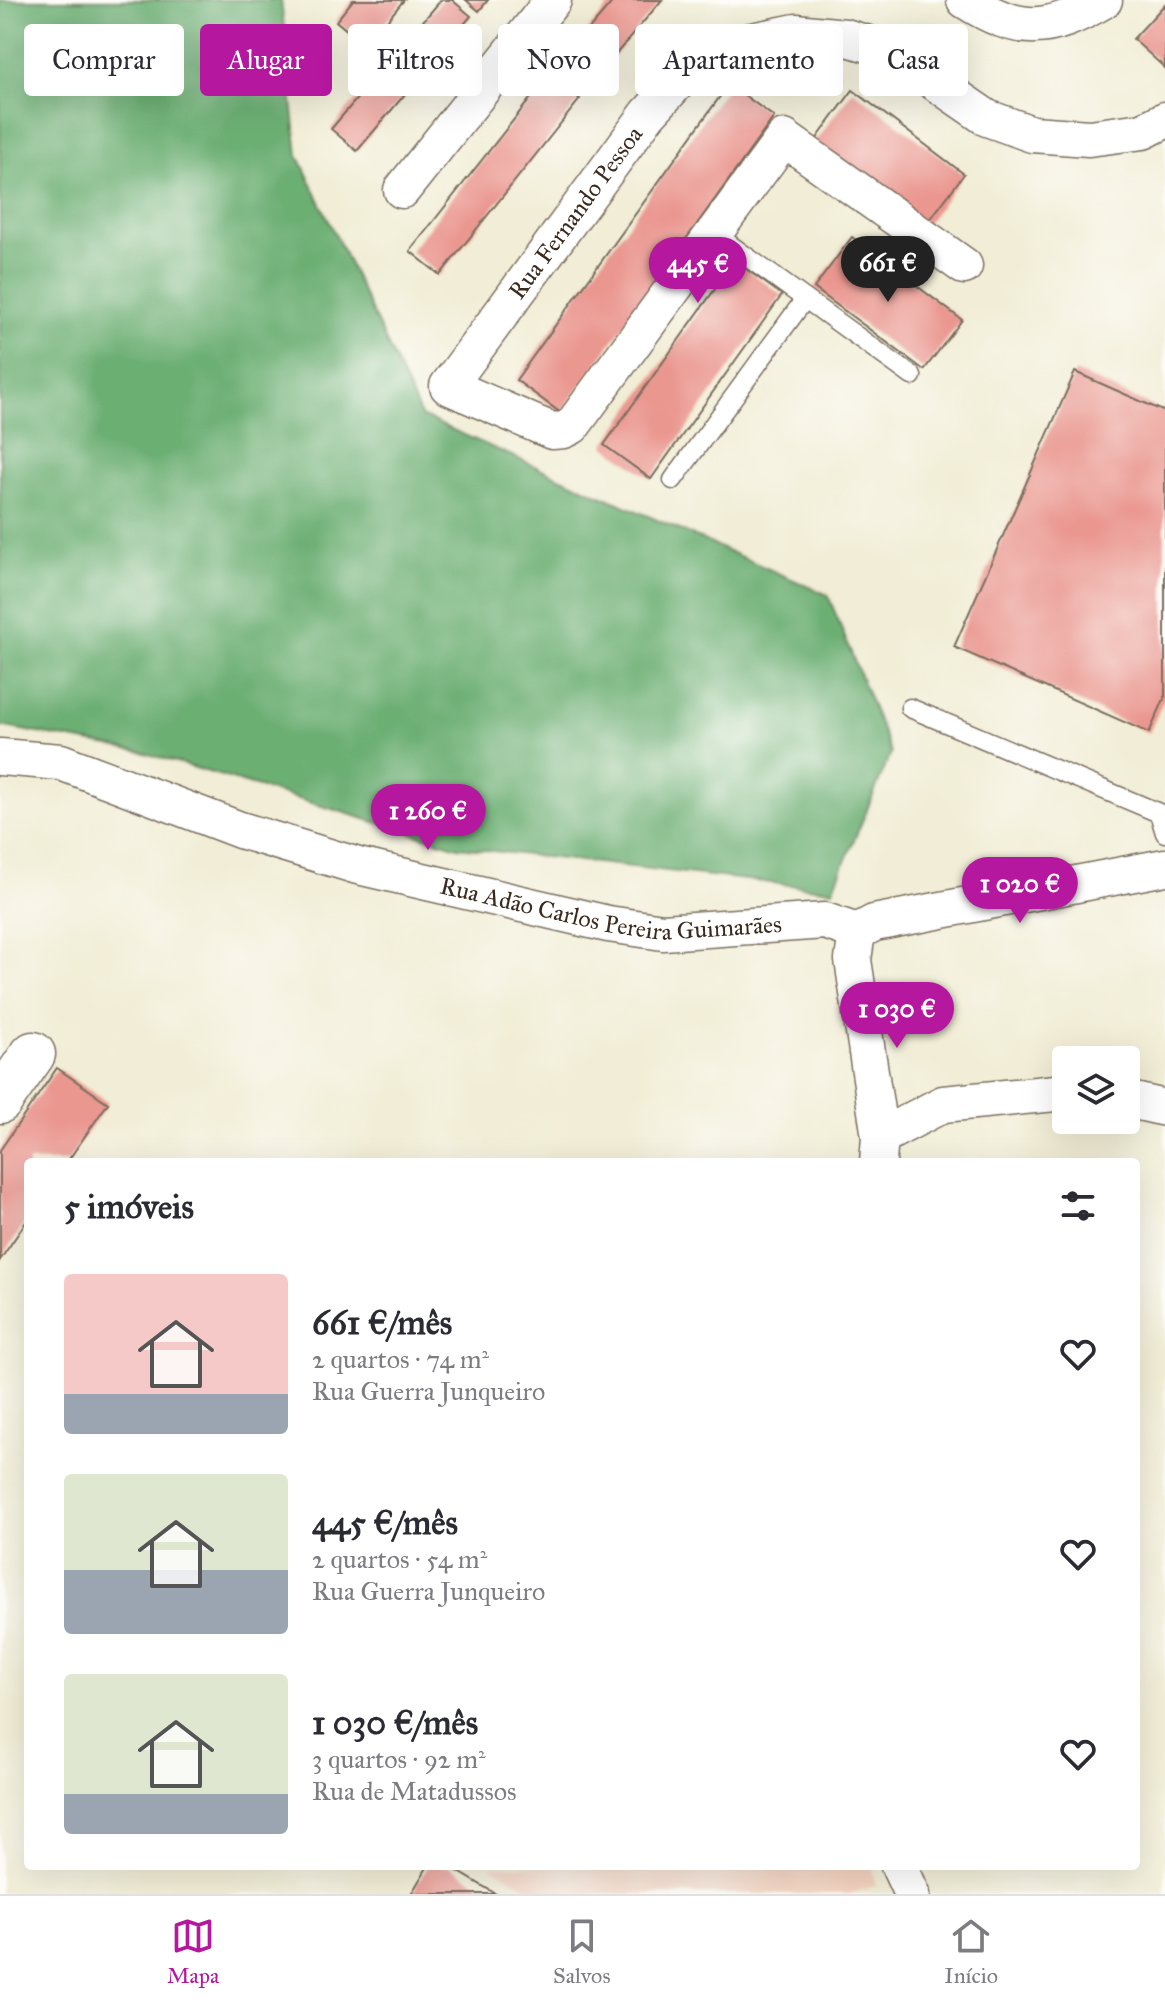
<!DOCTYPE html>
<html lang="pt">
<head>
<meta charset="utf-8">
<style>
	:root { --surface:#fff; --page:#f2f2f3; --text:#2b2b33; --muted:#7c7c81; --line:#e1e1e2; --accent:#b5179e }
	body { margin:0; font-family:"IM FELL Great Primer",serif; background:var(--page); color:var(--text); height:100vh; display:flex; flex-direction:column; font-size:30px; white-space:nowrap }
	* { box-sizing:border-box; margin:0 }
	p { font-size:26px; color:var(--muted) }
	.icon { flex:none; width:44px; height:44px; fill:none; stroke:currentColor; stroke-width:2; stroke-linecap:round; stroke-linejoin:round }
	.map { position:relative; flex:1; overflow:hidden }
	.panel { position:absolute; left:24px; top:1158px; width:1116px; height:712px; display:flex; flex-direction:column; background:var(--surface); border-radius:8px; box-shadow:0 8px 32px #0002 }
	.panel>* { flex:none }
	.hud { position:absolute; left:24px; top:24px; width:1118px; height:72px; display:flex; gap:16px }
	.fabs { position:absolute; left:1052px; top:1046px; display:grid; gap:16px }
	.fabs a { display:grid; place-items:center; width:88px; height:88px; border-radius:8px; background:var(--surface); box-shadow:0 8px 32px #0002; font-size:40px }
	.price { position:absolute; translate:-50% -68px; padding:0 18px; border-radius:28px; background:var(--accent); color:#fff; font-size:26px; line-height:52px; filter:drop-shadow(0 2px 4px #0008) }
	.price::after { content:''; position:absolute; left:50%; top:48px; width:24px; height:18px; margin-left:-12px; background:inherit; clip-path:polygon(0 0,100% 0,50% 100%) }
	.price.selected { background:#222; color:#fff }
	ul { padding:0; list-style:none }
	li { display:flex; align-items:center; gap:24px; height:200px; padding:0 40px }
	li span { display:grid; place-items:center; flex:none; width:224px; height:160px; border-radius:8px; color:#555 }
	li>.icon { margin-inline-start:auto }
	span .icon { width:96px; height:96px; fill:#fffc; stroke-width:1 }
	li b { font-size:34px }
	h2 { display:flex; justify-content:space-between; align-items:center; height:96px; padding:0 40px; font-size:34px }
	.pill { padding:0 28px; border-radius:8px; background:var(--surface); box-shadow:0 8px 32px #0002; font-size:28px; line-height:72px }
	.pill.selected { background:var(--accent); color:#fff }
	.tabs { display:flex; justify-content:space-around; align-items:center; height:112px; border-top:2px solid var(--line); background:var(--surface); font-size:22px; color:var(--muted) }
	.tabs a { display:grid; justify-items:center; gap:4px }
	.tabs .selected { color:var(--accent) }
	.map>svg:first-child { display:block }
	.built { fill:#f4d3c0 }
	.forest { fill:#6caf73; stroke:#546c48; stroke-width:2 }
	.building { fill:#ea9790 }
	.lines { fill:none; stroke-linecap:round; stroke-linejoin:round }
	.lane-casing { stroke:#7b6e5e; stroke-width:21 }
	.street-casing { stroke:#7b6e5e; stroke-width:39 }
	.secondary-casing { stroke:#7b6e5e; stroke-width:47 }
	.lane { stroke:#fff; stroke-width:18 }
	.street { stroke:#fff; stroke-width:36 }
	.secondary { stroke:#fff; stroke-width:44 }
	.labels { text-anchor:middle; dominant-baseline:central; stroke-width:6; stroke-linejoin:round; paint-order:stroke }
	.street-label { font-size:24px; fill:#3b2a1e; stroke:#fdfcf7 }
</style>
</head>
<body>
<div class="map">
<svg width="1165" height="1894" viewBox="0 0 1165 1894">
	<rect width="100%" height="100%" fill="#fdfcf7"/>
	<filter id="ink" filterUnits="userSpaceOnUse"><feTurbulence type="fractalNoise" baseFrequency=".0125" numOctaves="2"/><feDisplacementMap in="SourceGraphic" scale="16" xChannelSelector="R" yChannelSelector="G"/><feConvolveMatrix kernelMatrix="1 2 1 2 8 2 1 2 1" color-interpolation-filters="sRGB"/></filter>
	<filter id="wash" filterUnits="userSpaceOnUse"><feTurbulence type="fractalNoise" baseFrequency=".006" numOctaves="4" result="noise"/><feDisplacementMap in="SourceGraphic" scale="32" xChannelSelector="R" yChannelSelector="G"/><feGaussianBlur stdDeviation="1.8" result="paint"/><feColorMatrix in="noise" values="0 0 0 0 0 0 0 0 0 0 0 0 0 0 0 0 0 1.4 0 .05"/><feComposite in="paint" operator="in"/></filter>
	<g filter="url(#wash)">
		<rect width="100%" height="100%" fill="#f1edd6"/>
		<polygon class="built" points="490,1866 871,1866 877,1885 849,1894 539,1894"/>
		<polygon class="forest" points="0,0 281,0 298,155 421,416 828,595 891,753 833,890 458,847 142,752 0,726"/>
		<g id="blocks">
			<g class="building">
				<polygon points="353,0 404,0 366,46 336,21"/>
				<polygon points="441,0 452,0 471,16 357,151 331,129"/>
				<polygon points="466,0 488,0 479,11"/>
				<polygon points="614,0 662,0 582,94 554,70"/>
				<polygon points="1165,4 1165,68 1133,39"/>
				<polygon points="549,75 580,99 440,275 410,251"/>
				<polygon points="729,84 774,117 561,413 516,380"/>
				<polygon points="853,90 964,174 926,225 815,141"/>
				<polygon points="852,237 962,320 924,370 814,288"/>
				<polygon points="735,261 782,295 651,479 604,445"/>
				<polygon points="1075,372 1165,412 1165,697 1149,733 954,647"/>
				<polygon points="57,1068 108,1103 67,1162 28,1162 28,1219 0,1260 0,1150"/>
				<polygon points="428,1866 449,1866 496,1894 411,1894"/>
			</g>
		</g>
	</g>
	<g filter="url(#ink)">
		<use href="#blocks" fill-opacity="0" stroke="#7b6e5e" stroke-width="2"/>
		<g class="lines">
			<g class="lane-casing">
				<g id="lane">
					<polyline points="714,233 912,376"/>
					<polyline points="673,480 805,299"/>
					<polyline points="910,708 1159,813 1165,833"/>
				</g>
			</g>
			<g class="street-casing">
				<g id="street">
					<path d="M965 0C1020 35 1049 32 1104 0"/>
					<polyline points="402,190 553,0"/>
					<path id="s1" d="M964 266 784 138 572 426 564 430 552 431 448 386 648 114 686 73 737 44 796 32 845 37 888 50 987 118 1032 134 1089 138 1143 131 1165 120"/>
					<path id="s2" d="M0 757 61 762 240 830 358 866 608 924 663 932 825 921 857 932"/>
					<polyline points="857,932 874,923 1165,867"/>
					<polyline points="857,932 853,960 880,1137 878,1162"/>
					<polyline points="1126,1099 1165,1108"/>
					<polyline points="880,1137 943,1104 1066,1092"/>
					<polyline points="899,1866 912,1894"/>
				</g>
			</g>
			<g class="secondary-casing">
				<polyline id="secondary" points="0,1101 33,1054"/>
			</g>
			<use href="#lane" class="lane"/>
			<use href="#street" class="street"/>
			<use href="#secondary" class="secondary"/>
		</g>
	</g>
	<g class="labels">
		<g class="street-label">
			<text stroke="none"><textPath href="#s1" startOffset="928">Rua Fernando Pessoa</textPath></text>
			<text stroke="none"><textPath href="#s2" startOffset="634">Rua Adão Carlos Pereira Guimarães</textPath></text>
		</g>
	</g>
</svg>
<div class="fabs">
<a><svg class="icon" aria-label="layers" viewBox="0 0 24 24"><path d="M12 4l9 5-9 5-9-5zM3 14l9 5 9-5"/></svg></a>
</div>
<b class="price selected" style="left:888px;top:304px">661 €</b>
<b class="price" style="left:698px;top:305px">445 €</b>
<b class="price" style="left:428px;top:852px">1 260 €</b>
<b class="price" style="left:1020px;top:925px">1 020 €</b>
<b class="price" style="left:897px;top:1050px">1 030 €</b>
<div class="hud">
<a class="pill">Comprar</a>
<a class="pill selected">Alugar</a>
<a class="pill">Filtros</a>
<a class="pill">Novo</a>
<a class="pill">Apartamento</a>
<a class="pill">Casa</a>
</div>
<section class="panel">
<h2>5 imóveis<svg class="icon" aria-label="filters" viewBox="0 0 24 24"><path d="M4 7h16M4 17h16"/><circle cx="9" cy="7" r="2"/><circle cx="15" cy="17" r="2"/></svg></h2>
<ul>
<li><span style="background:linear-gradient(#f6c9c9 75%,#9aa5b1 0)"><svg class="icon" aria-label="home" viewBox="0 0 24 24"><path d="M3 11l9-7 9 7M6 9v11h12V9"/></svg></span><div><b>661 €/mês</b><p>2 quartos · 74 m²</p><p>Rua Guerra Junqueiro</p></div><svg class="icon" aria-label="heart" viewBox="0 0 24 24"><path d="M12 20l-8-8c-3-5 5-10 8-4 3-6 11-1 8 4z"/></svg></li>
<li><span style="background:linear-gradient(#dfe7d0 60%,#9aa5b1 0)"><svg class="icon" aria-label="home" viewBox="0 0 24 24"><path d="M3 11l9-7 9 7M6 9v11h12V9"/></svg></span><div><b>445 €/mês</b><p>2 quartos · 54 m²</p><p>Rua Guerra Junqueiro</p></div><svg class="icon" aria-label="heart" viewBox="0 0 24 24"><path d="M12 20l-8-8c-3-5 5-10 8-4 3-6 11-1 8 4z"/></svg></li>
<li><span style="background:linear-gradient(#dfe7d0 75%,#9aa5b1 0)"><svg class="icon" aria-label="home" viewBox="0 0 24 24"><path d="M3 11l9-7 9 7M6 9v11h12V9"/></svg></span><div><b>1 030 €/mês</b><p>3 quartos · 92 m²</p><p>Rua de Matadussos</p></div><svg class="icon" aria-label="heart" viewBox="0 0 24 24"><path d="M12 20l-8-8c-3-5 5-10 8-4 3-6 11-1 8 4z"/></svg></li>
</ul>
</section>
</div>
<nav class="tabs">
<a class="selected"><svg class="icon" aria-label="map" viewBox="0 0 24 24"><path d="M3 6l6-2 6 2 6-2v14l-6 2-6-2-6 2zM9 4v14M15 6v14"/></svg>Mapa</a>
<a><svg class="icon" aria-label="saved" viewBox="0 0 24 24"><path d="M7 4h10v16l-5-4-5 4z"/></svg>Salvos</a>
<a><svg class="icon" aria-label="home" viewBox="0 0 24 24"><path d="M3 11l9-7 9 7M6 9v11h12V9"/></svg>Início</a>
</nav>
</body>
</html>
